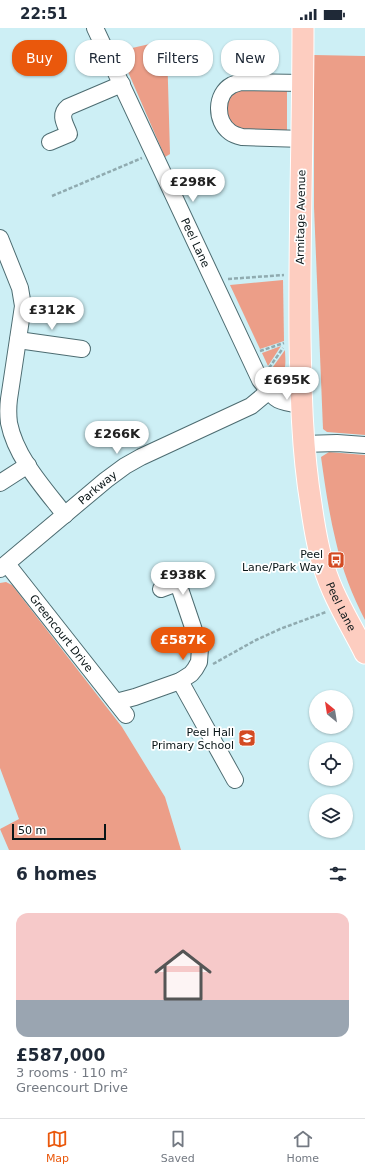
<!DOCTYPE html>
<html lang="en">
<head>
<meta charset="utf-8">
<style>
	:root { --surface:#fff; --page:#f2f2f3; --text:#1f2937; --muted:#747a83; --line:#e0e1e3; --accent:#ea580c }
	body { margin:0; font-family:"DejaVu Sans",sans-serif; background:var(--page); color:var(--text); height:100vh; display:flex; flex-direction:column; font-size:15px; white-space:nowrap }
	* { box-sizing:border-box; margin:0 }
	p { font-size:13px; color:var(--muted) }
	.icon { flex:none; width:22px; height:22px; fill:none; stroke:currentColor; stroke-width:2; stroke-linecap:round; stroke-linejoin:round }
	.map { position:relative; height:822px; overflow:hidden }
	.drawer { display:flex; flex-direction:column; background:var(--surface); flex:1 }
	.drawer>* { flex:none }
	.top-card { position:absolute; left:12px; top:12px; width:341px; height:36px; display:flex; gap:8px }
	.needle { width:26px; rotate:330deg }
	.controls { position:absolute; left:309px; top:662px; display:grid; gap:8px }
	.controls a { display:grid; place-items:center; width:44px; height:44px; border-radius:50%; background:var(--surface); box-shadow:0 1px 3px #0004; font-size:20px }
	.scale { position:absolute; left:12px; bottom:10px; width:94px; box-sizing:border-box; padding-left:4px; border:2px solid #091517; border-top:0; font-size:11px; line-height:14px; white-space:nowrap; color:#091517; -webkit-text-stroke:3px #fff; paint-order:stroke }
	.price { position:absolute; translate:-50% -34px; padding:0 9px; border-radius:14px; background:#fff; color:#222; font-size:13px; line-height:26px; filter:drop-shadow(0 1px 2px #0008) }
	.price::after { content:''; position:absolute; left:50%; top:24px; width:12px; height:9px; margin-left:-6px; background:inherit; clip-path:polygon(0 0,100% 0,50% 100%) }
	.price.active { background:var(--accent); color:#fff }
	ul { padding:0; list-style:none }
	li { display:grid; align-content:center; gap:8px; height:212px; padding:0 16px }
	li+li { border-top:1px solid var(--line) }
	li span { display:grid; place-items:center; height:124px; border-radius:12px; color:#555 }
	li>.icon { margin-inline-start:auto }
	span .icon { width:72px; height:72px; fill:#fffc; stroke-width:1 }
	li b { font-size:17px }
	h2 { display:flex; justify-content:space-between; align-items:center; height:48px; padding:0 16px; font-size:17px }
	.chip { padding:0 14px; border-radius:16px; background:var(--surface); box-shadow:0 1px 3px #0004; font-size:14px; line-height:36px }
	.chip.active { background:var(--accent); color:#fff }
	.status { display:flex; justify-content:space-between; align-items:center; height:28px; padding:0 20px; background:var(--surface); direction:ltr }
	.status svg { height:11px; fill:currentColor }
	.menu { display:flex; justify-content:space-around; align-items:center; height:56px; border-top:1px solid var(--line); background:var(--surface); font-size:11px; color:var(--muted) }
	.menu a { display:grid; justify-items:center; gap:2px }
	.menu .active { color:var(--accent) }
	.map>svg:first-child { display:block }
	.green { fill:#ec9e88 }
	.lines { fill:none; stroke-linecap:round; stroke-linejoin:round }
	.minor-casing { stroke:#4d6c71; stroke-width:18 }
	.major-casing { stroke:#fff; stroke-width:23 }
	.path { stroke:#90abb0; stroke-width:2.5; stroke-dasharray:4 2; stroke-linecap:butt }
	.minor { stroke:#fff; stroke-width:16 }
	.major { stroke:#fdcdc0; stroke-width:21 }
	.labels { text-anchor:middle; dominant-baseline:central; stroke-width:3.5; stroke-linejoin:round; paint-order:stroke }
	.street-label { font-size:11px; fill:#091517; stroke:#fff }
	.poi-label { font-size:11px; fill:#091517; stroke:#fff; text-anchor:end }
</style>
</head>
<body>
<div class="status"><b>22:51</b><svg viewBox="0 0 49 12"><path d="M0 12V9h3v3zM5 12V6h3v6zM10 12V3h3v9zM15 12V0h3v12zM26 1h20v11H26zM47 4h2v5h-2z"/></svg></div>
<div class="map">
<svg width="365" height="822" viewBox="0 0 365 822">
	<rect width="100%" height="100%" fill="#cdeff5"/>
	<g class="green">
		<polygon points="154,15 155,22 167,20 170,126 165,129 119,23"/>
		<polygon points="314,27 365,28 365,407 327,404 323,401 314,179"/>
		<polygon points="242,60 287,60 287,104 240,103 231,98 225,77 231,66"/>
		<polygon points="283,252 284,313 260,321 230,257"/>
		<polygon points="281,318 268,338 262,325"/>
		<path d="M285 322C285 331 288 344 278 349L275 348 270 343Z"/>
		<path d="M329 424 365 427V592C352 567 342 541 336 514 329 486 325 457 321 429Z"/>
		<polygon points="6,554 12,557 122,699 165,769 181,822 9,822 0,801 19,791 0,740 0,555"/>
	</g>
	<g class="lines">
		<g class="minor-casing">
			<g id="minor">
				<path id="s1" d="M95 0 260 352C277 373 274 373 301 377"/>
				<path d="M303 111 242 109C238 108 234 107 230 104 215 93 215 66 232 57 234 56 238 55 241 54L303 55"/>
				<path d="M50 114 69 106C66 97 58 87 68 79L122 56"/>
				<path d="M0 210 20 260 23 278 9 371C8 379 8 387 9 395 16 430 44 460 65 487"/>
				<polyline points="18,312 82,321"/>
				<polyline points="303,416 337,415 365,417"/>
				<polyline points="0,455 28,437"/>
				<path id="s2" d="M7 536 126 687"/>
				<path id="s3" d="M0 541 106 452 125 438 141 429 251 378 269 363 288 359 301 358"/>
				<polyline points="161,561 196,548"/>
				<polyline points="180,653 235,752"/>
				<polyline points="116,674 135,669 180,653 191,646 195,641 199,634 200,620 178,555"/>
			</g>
		</g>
		<g class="major-casing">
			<g id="major">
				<path id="s4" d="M303 0C303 103 299 207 300 310 301 366 302 421 311 476 314 497 317 519 324 539 333 569 351 597 365 625"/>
			</g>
		</g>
		<g class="path">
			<polyline points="52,168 142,130"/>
			<polyline points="228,251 284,247"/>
			<polyline points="260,323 284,315"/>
			<polyline points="269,340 283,320"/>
			<polyline points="213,636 256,612 280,601 326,584"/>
		</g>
		<use href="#minor" class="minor"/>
		<use href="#major" class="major"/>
	</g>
	<defs>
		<g id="bus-square" transform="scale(0.9)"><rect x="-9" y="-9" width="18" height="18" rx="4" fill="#d34a22" stroke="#fff"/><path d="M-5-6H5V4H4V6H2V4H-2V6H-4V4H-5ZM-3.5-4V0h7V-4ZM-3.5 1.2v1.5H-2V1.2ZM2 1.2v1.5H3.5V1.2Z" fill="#fff"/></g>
		<g id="school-square" transform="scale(0.9)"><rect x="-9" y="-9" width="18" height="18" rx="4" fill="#d34a22" stroke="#fff"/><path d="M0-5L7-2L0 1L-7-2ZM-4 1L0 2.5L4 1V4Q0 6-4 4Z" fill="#fff"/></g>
	</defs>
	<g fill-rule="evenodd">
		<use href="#bus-square" x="336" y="532"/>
		<use href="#school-square" x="247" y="710"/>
	</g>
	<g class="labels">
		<g class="street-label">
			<text transform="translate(301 189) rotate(-89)">Armitage Avenue</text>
			<text stroke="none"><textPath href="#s1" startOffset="237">Peel Lane</textPath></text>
			<text stroke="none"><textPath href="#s3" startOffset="127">Parkway</textPath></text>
			<text stroke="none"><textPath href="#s4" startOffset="584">Peel Lane</textPath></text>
			<text stroke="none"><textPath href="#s2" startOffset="88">Greencourt Drive</textPath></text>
		</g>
		<g class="poi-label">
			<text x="323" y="526">Peel<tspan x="323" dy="13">Lane/Park Way</tspan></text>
			<text x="234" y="704">Peel Hall<tspan x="234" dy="13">Primary School</tspan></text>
		</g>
	</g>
</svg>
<div class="controls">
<a><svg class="needle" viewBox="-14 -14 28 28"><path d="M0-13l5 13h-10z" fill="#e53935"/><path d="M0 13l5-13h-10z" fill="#747a83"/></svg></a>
<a><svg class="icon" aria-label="locate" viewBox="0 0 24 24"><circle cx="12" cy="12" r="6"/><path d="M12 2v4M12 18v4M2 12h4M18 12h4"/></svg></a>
<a><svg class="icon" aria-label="layers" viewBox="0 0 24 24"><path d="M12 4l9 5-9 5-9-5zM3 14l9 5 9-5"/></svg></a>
</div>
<div class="scale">50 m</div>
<b class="price" style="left:193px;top:175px">£298K</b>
<b class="price" style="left:52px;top:303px">£312K</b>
<b class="price" style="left:287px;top:373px">£695K</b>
<b class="price" style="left:117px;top:427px">£266K</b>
<b class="price" style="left:183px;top:568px">£938K</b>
<b class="price active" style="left:183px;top:633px">£587K</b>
<div class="top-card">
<a class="chip active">Buy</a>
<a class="chip">Rent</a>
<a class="chip">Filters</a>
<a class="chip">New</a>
</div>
</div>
<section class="drawer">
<h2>6 homes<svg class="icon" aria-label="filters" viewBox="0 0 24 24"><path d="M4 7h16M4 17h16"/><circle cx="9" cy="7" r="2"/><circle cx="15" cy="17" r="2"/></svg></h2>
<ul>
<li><span style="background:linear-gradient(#f6c9c9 70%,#9aa5b1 0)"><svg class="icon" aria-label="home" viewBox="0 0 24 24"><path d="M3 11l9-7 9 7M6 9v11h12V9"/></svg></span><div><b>£587,000</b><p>3 rooms · 110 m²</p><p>Greencourt Drive</p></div></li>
</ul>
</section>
<nav class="menu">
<a class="active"><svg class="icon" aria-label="map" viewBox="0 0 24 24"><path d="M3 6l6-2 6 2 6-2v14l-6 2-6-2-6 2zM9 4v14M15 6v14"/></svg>Map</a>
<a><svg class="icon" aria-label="saved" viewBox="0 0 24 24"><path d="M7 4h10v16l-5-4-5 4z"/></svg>Saved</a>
<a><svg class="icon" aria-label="home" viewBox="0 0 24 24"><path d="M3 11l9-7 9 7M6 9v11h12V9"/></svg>Home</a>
</nav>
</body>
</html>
